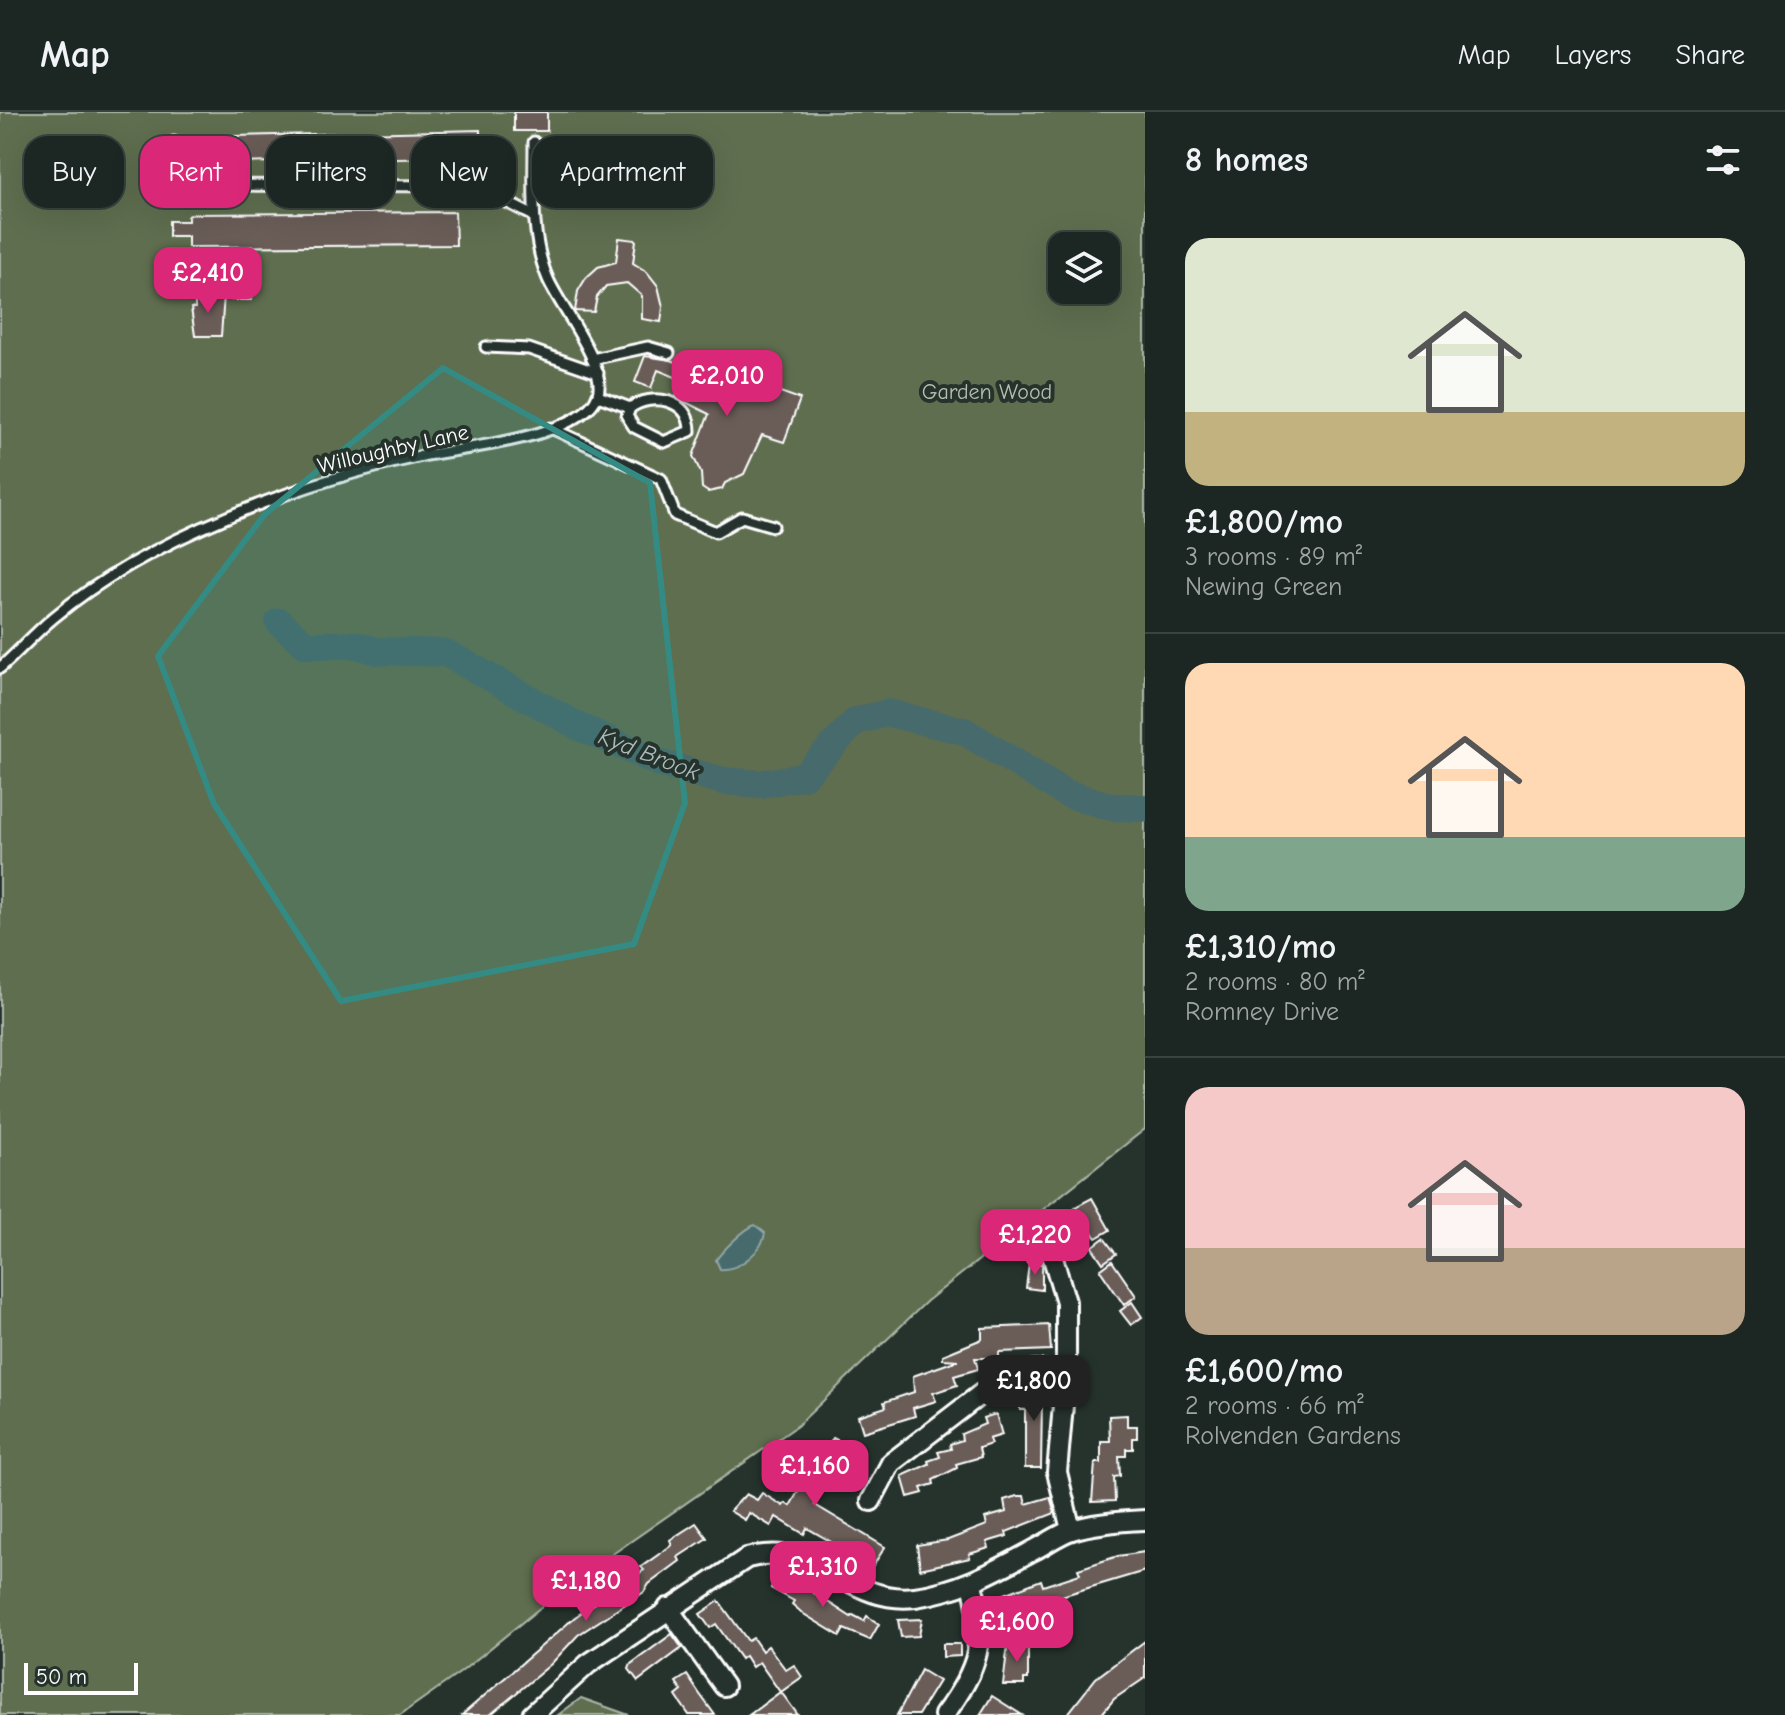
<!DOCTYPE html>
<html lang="en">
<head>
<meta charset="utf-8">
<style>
	:root { --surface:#1c2622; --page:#252e2a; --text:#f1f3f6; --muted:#a0a5a5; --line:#3a4340; --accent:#db2777 }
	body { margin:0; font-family:"Comic Neue",sans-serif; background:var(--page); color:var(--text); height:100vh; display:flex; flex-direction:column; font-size:30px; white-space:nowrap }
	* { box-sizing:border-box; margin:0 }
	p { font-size:26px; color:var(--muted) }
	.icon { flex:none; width:44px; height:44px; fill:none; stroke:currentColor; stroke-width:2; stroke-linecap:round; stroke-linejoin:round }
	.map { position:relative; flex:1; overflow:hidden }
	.drawer { display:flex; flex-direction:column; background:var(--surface); width:640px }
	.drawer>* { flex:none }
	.hud { position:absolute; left:24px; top:24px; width:760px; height:72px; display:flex; gap:16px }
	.tools { position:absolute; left:1048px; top:120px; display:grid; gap:16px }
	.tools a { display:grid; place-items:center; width:72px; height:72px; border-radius:16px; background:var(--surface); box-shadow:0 8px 32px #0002,0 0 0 2px var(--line); font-size:40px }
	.scale { position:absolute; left:24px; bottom:20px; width:114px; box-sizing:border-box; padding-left:8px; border:4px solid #fff; border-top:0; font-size:22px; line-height:28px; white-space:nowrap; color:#fff; -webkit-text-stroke:6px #26332d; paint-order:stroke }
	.price { position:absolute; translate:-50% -68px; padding:0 18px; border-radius:16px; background:var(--accent); color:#fff; font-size:26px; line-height:52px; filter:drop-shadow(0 2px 4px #0008) }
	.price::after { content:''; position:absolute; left:50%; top:48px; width:24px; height:18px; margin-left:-12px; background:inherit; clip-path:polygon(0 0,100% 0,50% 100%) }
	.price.selected { background:#222; color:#fff }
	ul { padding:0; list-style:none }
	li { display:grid; align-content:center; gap:16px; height:424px; padding:0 40px }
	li+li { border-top:2px solid var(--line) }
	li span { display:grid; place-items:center; height:248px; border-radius:24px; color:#555 }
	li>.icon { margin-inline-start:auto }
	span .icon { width:144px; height:144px; fill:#fffc; stroke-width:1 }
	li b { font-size:34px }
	h2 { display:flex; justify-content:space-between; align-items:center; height:96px; padding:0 40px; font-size:34px }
	.tag { padding:0 28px; border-radius:24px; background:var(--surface); box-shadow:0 8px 32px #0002,0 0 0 2px var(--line); font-size:28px; line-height:72px }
	.tag.selected { background:var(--accent); color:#fff }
	header { display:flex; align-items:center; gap:48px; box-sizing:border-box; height:112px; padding:0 40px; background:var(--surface); border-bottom:2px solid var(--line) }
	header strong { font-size:38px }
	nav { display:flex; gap:44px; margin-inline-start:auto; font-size:28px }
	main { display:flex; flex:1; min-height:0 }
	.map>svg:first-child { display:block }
	.green { fill:#5e6e50; stroke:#aeb6a8; stroke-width:2; fill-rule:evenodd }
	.water { fill:#476b6c; stroke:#91a6a7; stroke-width:2 }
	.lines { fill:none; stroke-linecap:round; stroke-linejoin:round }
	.river { stroke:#476b6c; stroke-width:28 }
	.building { fill:#6a5d59; stroke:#fff; stroke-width:2 }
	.lane-casing { stroke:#fff; stroke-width:15 }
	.street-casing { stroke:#fff; stroke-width:24 }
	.lane { stroke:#26332d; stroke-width:9 }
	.street { stroke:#26332d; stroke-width:18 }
	.marked { fill:#338b84; fill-opacity:0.2; stroke:#338b84; stroke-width:6; stroke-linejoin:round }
	.labels { text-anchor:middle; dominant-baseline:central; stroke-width:8; stroke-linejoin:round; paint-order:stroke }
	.park-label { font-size:22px; fill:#b7beb0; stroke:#26332d }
	.street-label { font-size:22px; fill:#fff; stroke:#26332d }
	.water-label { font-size:24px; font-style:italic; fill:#acbcbd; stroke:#26332d }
</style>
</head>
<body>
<header>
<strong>Map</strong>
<nav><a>Map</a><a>Layers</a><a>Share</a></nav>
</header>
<main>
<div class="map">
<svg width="1145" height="1603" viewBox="0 0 1145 1603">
	<rect width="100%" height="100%" fill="#26332d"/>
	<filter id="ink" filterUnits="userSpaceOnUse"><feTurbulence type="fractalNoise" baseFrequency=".0125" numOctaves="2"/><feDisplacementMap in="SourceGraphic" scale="16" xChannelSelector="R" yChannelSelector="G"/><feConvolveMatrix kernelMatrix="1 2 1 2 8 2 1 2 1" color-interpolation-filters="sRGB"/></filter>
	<g filter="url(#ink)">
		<g class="green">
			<path d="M0 0H1145V1017L927 1189 797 1314 568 1473 461 1560 400 1603H0ZM1062 134H1106V178H1062Z"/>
			<polygon points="581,1586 629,1603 558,1603"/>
		</g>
		<path class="water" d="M755 1113 765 1121C763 1139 738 1159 720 1157L716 1148C722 1139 745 1116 755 1113Z"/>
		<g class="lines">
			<polyline class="river" points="279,510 306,533 357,533 376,539 446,541 580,615 662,652 723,669 761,672 804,664 856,609 888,601 964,619 1065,681 1112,695 1145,696"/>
		</g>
		<g class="building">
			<rect x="514" y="0" width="33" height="19"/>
			<polygon points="480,18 480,45 198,52 197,25"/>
			<polygon points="455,100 456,133 188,135 188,124 169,124 169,109 188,109 188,104 194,102"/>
			<polygon points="619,126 636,128 633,151 647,160 658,174 663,195 661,210 642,207 642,184 627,171 606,174 597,185 594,200 575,199 578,179 586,166 598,155 616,150"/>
			<rect x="231" y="173" width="21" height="15"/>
			<polygon points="195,183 224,183 221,224 195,224 191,196 195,196"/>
			<polygon points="645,244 671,248 724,269 727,261 800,287 784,330 762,323 744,362 725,371 722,377 708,380 702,376 701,361 693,344 709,302 676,285 683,268 658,258 651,276 635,270"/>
			<polygon points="1092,1086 1110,1118 1096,1126 1075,1095"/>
			<polygon points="1104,1126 1116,1142 1103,1151 1092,1135"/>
			<polygon points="1112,1149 1136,1184 1124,1193 1100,1158"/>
			<polygon points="1029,1151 1042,1152 1042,1178 1026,1176"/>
			<polygon points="1132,1190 1142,1205 1131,1213 1120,1199"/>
			<polygon points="1049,1213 1051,1238 999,1240 999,1246 975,1246 978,1257 954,1264 957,1273 933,1281 936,1289 913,1296 915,1304 863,1320 858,1304 886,1295 884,1290 914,1280 913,1264 958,1248 943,1247 943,1243 982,1227 982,1216"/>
			<polygon points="1027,1273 1052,1273 1052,1286 1042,1286 1041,1356 1025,1356 1025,1298 1020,1298 1020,1285 1027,1285"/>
			<polygon points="996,1302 1002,1323 989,1327 991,1332 979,1336 981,1345 956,1352 957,1356 933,1368 934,1372 921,1376 923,1381 908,1385 902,1364 929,1352 928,1349 940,1345 938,1340 951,1337 950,1332 962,1328 961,1322 985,1312 983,1306"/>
			<polygon points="1127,1303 1127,1314 1137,1314 1137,1326 1133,1326 1133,1337 1126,1337 1126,1344 1119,1344 1120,1364 1114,1365 1115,1389 1092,1390 1095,1351 1101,1351 1101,1329 1110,1329 1109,1304"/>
			<polygon points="833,1326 853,1336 835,1370 829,1366 815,1393 885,1435 873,1454 807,1416 804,1422 776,1405 771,1414 749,1401 745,1408 730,1399 746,1382 757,1388 762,1381 783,1394 785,1391 790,1394 818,1344 822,1346"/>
			<polygon points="1017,1384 1024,1384 1026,1392 1050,1385 1055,1401 1006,1420 1007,1424 987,1430 989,1436 969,1442 970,1446 920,1457 917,1433 948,1428 987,1413 985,1406 1006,1400 1004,1388"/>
			<polygon points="696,1411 707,1426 678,1445 680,1449 649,1472 644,1480 578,1523 551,1552 490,1603 462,1603 575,1505 644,1458 641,1455 672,1433 670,1428"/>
			<polygon points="1145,1440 1145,1459 1048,1488 1050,1495 1037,1499 1039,1503 1026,1508 1024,1501 997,1510 989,1488 1041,1468 1043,1474 1080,1462 1078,1457 1118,1444"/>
			<polygon points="780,1459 851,1505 853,1503 864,1509 867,1504 879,1512 870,1528 844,1517 840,1524 802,1501 792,1492 794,1489 771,1476"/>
			<polygon points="719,1489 748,1529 753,1526 762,1539 768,1534 786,1558 794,1553 802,1565 781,1580 798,1603 749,1603 780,1580 759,1550 752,1555 745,1544 741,1547 716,1512 710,1516 700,1502"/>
			<polygon points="922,1507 919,1524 901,1525 898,1508"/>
			<polygon points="672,1522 682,1536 638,1569 629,1557 631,1552"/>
			<polygon points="1145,1529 1145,1566 1114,1587 1101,1603 1067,1603 1096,1566"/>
			<polygon points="1028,1530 1028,1567 1024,1567 1024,1573 1003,1573 1008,1531"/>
			<polygon points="943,1532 960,1532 960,1544 943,1545"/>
			<polygon points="921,1558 939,1569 918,1603 897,1603"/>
			<polygon points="687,1563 699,1581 715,1603 689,1603 676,1584 682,1579 676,1570"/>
			<polygon points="992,1584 1022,1603 980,1603"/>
		</g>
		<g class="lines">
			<g class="lane-casing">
				<g id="lane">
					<polyline points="174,30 175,73 475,74 534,104"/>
					<polyline points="486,235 529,237 598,261"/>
					<polyline points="592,247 648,235 669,241"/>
					<path d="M598 284 630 296C652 280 690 287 690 319L664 330 634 315 627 304 630 296"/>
					<polyline points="551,316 661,367 675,403 716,420 742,405 773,414"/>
					<path d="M0 556C18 540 34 522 53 506 148 426 301 370 422 344 461 336 584 326 598 282 607 253 560 195 548 167 530 125 534 75 534 30"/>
				</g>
			</g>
			<g class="street-casing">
				<g id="street">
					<polyline points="1044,1116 1066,1190 1066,1260 1057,1360 1071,1418"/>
					<polyline points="871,1389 891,1351 990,1275 1010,1264 1035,1258 1066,1260"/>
					<polyline points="668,1496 724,1574"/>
					<path d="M532 1603 588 1552 747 1446C822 1427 847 1493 915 1485 960 1479 995 1459 1034 1438 1046 1432 1059 1422 1072 1418 1094 1411 1122 1409 1145 1408"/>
					<path d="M944 1603C979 1557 987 1528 972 1472"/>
				</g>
			</g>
			<use href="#lane" class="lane"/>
			<use href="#street" class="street"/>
		</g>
	</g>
	<path class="marked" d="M443 256 650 371 685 691 634 832 341 889 214 692 158 544 265 402Z"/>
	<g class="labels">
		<g class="park-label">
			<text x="987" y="280">Garden Wood</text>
		</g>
		<g class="street-label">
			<text transform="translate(393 337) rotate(-13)">Willoughby Lane</text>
		</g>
		<g class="water-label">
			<text transform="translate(649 642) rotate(21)">Kyd Brook</text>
		</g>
	</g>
</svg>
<div class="tools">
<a><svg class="icon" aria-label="layers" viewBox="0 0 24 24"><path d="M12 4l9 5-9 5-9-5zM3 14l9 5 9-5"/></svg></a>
</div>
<div class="scale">50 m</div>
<b class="price" style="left:208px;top:203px">£2,410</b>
<b class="price" style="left:727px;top:306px">£2,010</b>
<b class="price" style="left:1035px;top:1165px">£1,220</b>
<b class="price selected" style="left:1034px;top:1311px">£1,800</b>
<b class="price" style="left:815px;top:1396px">£1,160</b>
<b class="price" style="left:823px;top:1497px">£1,310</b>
<b class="price" style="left:586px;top:1511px">£1,180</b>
<b class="price" style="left:1017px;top:1552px">£1,600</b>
<div class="hud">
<a class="tag">Buy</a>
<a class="tag selected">Rent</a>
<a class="tag">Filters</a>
<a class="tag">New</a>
<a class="tag">Apartment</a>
</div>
</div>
<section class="drawer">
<h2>8 homes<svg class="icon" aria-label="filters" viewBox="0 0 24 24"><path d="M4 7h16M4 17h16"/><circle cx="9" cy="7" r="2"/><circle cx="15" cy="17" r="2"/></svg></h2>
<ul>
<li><span style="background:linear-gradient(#dfe7d0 70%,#c2b280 0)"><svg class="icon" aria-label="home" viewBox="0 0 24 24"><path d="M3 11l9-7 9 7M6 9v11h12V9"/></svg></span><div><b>£1,800/mo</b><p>3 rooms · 89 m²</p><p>Newing Green</p></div></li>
<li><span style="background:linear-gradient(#ffd9b3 70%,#7fa58c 0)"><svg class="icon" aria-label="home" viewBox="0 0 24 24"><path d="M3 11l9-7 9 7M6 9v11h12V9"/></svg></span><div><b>£1,310/mo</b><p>2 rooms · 80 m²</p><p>Romney Drive</p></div></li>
<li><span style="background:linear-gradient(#f6c9c9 65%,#b9a48a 0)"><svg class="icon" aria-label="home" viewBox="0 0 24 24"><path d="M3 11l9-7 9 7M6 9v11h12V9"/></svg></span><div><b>£1,600/mo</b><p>2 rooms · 66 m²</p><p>Rolvenden Gardens</p></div></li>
</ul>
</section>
</main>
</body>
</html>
